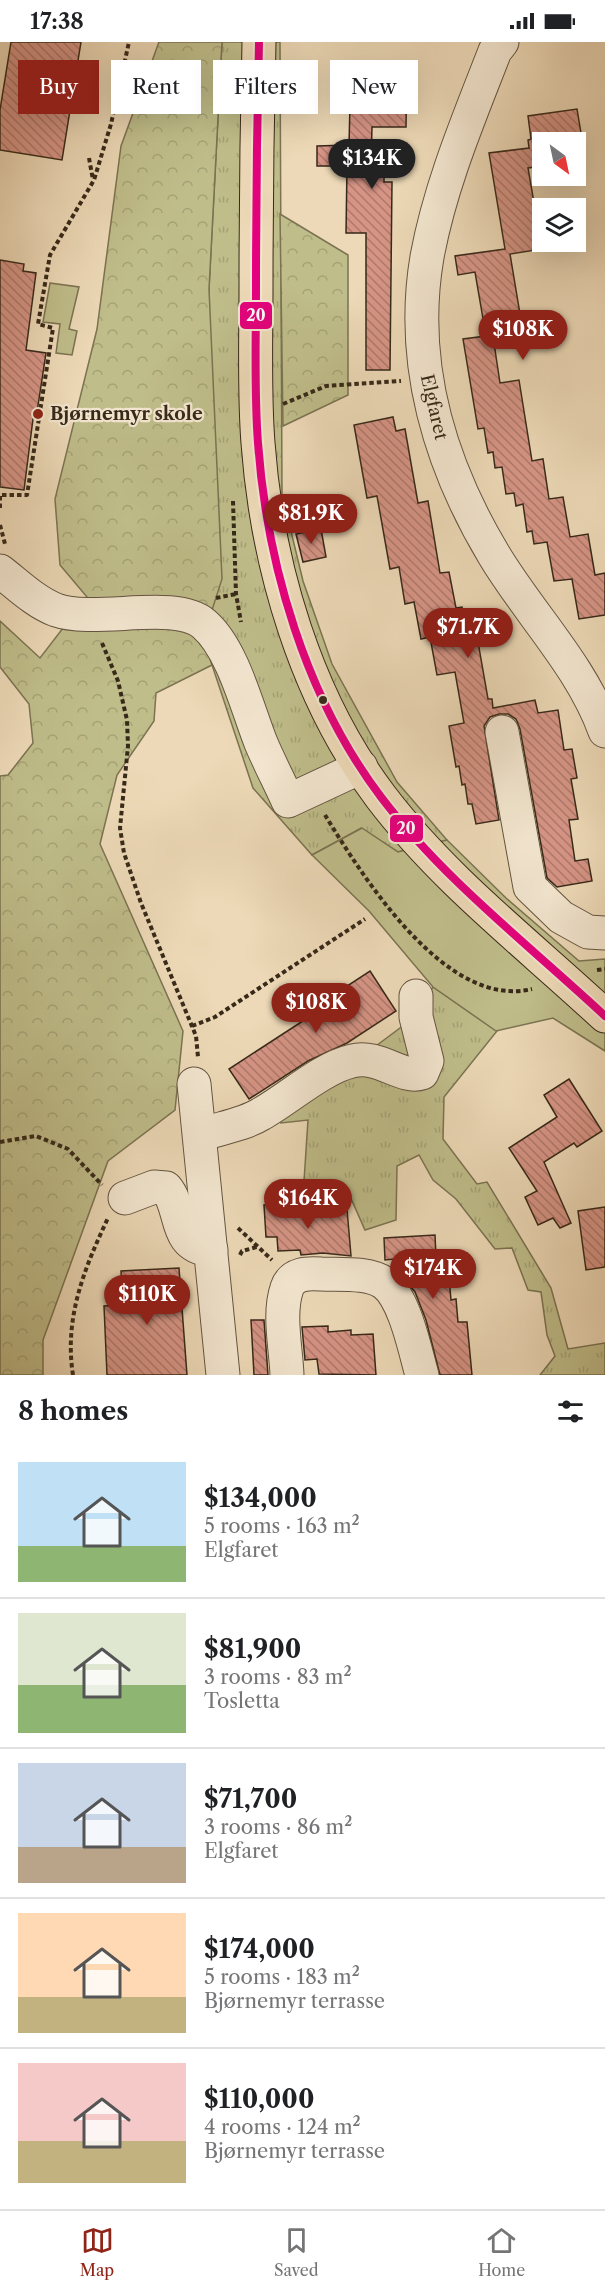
<!DOCTYPE html>
<html lang="en">
<head>
<meta charset="utf-8">
<style>
	:root { --surface:#fff; --page:#f2f2f2; --text:#202124; --muted:#757577; --line:#e0e0e0; --accent:#8f2418 }
	body { margin:0; font-family:"Libre Caslon Text",serif; background:var(--page); color:var(--text); height:100vh; display:flex; flex-direction:column; font-size:22px; white-space:nowrap }
	* { box-sizing:border-box; margin:0 }
	p { font-size:20px; color:var(--muted) }
	.icon { flex:none; width:33px; height:33px; fill:none; stroke:currentColor; stroke-width:2; stroke-linecap:round; stroke-linejoin:round }
	.map { position:relative; height:1333px; overflow:hidden }
	.panel { display:flex; flex-direction:column; background:var(--surface); flex:1 }
	.panel>* { flex:none }
	.banner { position:absolute; left:18px; top:18px; width:570px; height:54px; display:flex; gap:12px }
	.needle { width:39px; rotate:147deg }
	.tools { position:absolute; left:532px; top:90px; display:grid; gap:12px }
	.tools a { display:grid; place-items:center; width:54px; height:54px; border-radius:0px; background:var(--surface); box-shadow:0 6px 24px #0002; font-size:30px }
	.price { position:absolute; translate:-50% -51px; padding:0 14px; border-radius:21px; background:var(--accent); color:#fff; font-size:20px; line-height:39px; filter:drop-shadow(0 2px 3px #0008) }
	.price::after { content:''; position:absolute; left:50%; top:36px; width:18px; height:14px; margin-left:-9px; background:inherit; clip-path:polygon(0 0,100% 0,50% 100%) }
	.price.on { background:#222; color:#fff }
	ul { padding:0; list-style:none }
	li { display:flex; align-items:center; gap:18px; height:150px; padding:0 18px }
	li+li { border-top:2px solid var(--line) }
	li span { display:grid; place-items:center; flex:none; width:168px; height:120px; border-radius:0px; color:#555 }
	li>.icon { margin-inline-start:auto }
	span .icon { width:72px; height:72px; fill:#fffc; stroke-width:1 }
	li b { font-size:26px }
	h2 { display:flex; justify-content:space-between; align-items:center; height:72px; padding:0 18px; font-size:26px }
	.pill { padding:0 21px; border-radius:0px; background:var(--surface); box-shadow:0 6px 24px #0002; font-size:21px; line-height:54px }
	.pill.on { background:var(--accent); color:#fff }
	.status { display:flex; justify-content:space-between; align-items:center; height:42px; padding:0 30px; background:var(--surface); direction:ltr }
	.status svg { height:16px; fill:currentColor }
	.tabs { display:flex; justify-content:space-around; align-items:center; height:84px; border-top:2px solid var(--line); background:var(--surface); font-size:16px; color:var(--muted) }
	.tabs a { display:grid; justify-items:center; gap:3px }
	.tabs .on { color:var(--accent) }
	.map>svg:first-child { display:block }
	.grass { fill:url(#grass-tufts); stroke:#7b7352; stroke-width:1.5 }
	.forest { fill:url(#forest-crowns); stroke:#7b7352; stroke-width:1.5 }
	.park { fill:#bfbd8a; stroke:#7b7352; stroke-width:1.5 }
	.building { fill:url(#building-back-hatch); stroke:#372919; stroke-width:1.5 }
	.lines { fill:none; stroke-linecap:round; stroke-linejoin:round }
	.minor-casing { stroke:#645540; stroke-width:35 }
	.major-casing { stroke:#372919; stroke-width:35 }
	.path { stroke:#372919; stroke-width:4; stroke-dasharray:4.5 3; stroke-linecap:butt }
	.minor { stroke:#f3e6d0; stroke-width:33 }
	.major { stroke:#edd9b7; stroke-width:33 }
	.bus-1-casing { stroke:#f3e6d0; stroke-width:12 }
	.bus-1 { stroke:#e5007d; stroke-width:8 }
	.poi-dot { fill:#8f2418; stroke:#f3e6d0; stroke-width:2 }
	.bus-dot { fill:#372919; stroke:#f3e6d0; stroke-width:2 }
	.labels { text-anchor:middle; dominant-baseline:central; stroke-width:4.5; stroke-linejoin:round; paint-order:stroke }
	.street-label { font-size:18px; fill:#372919; stroke:#f3e6d0 }
	.poi-label { font-size:18px; font-weight:bold; fill:#372919; stroke:#f3e6d0; text-anchor:start }
	.line-badge { stroke:#f3e6d0; stroke-width:2 }
	.badge-label { font-size:16px; text-anchor:middle; font-weight:bold; fill:#fff }
</style>
</head>
<body>
<div class="status"><b>17:38</b><svg viewBox="0 0 49 12"><path d="M0 12V9h3v3zM5 12V6h3v6zM10 12V3h3v9zM15 12V0h3v12zM26 1h20v11H26zM47 4h2v5h-2z"/></svg></div>
<div class="map">
<svg width="605" height="1333" viewBox="0 0 605 1333">
	<defs>
		<pattern id="grass-tufts" width="24" height="20" patternUnits="userSpaceOnUse" patternTransform="scale(1.5)"><rect width="24" height="20" fill="#bfbd8a"/><path d="M3 7l-1-3M5 7V3M7 7l1-3M15 17l-1-3M17 17v-4M19 17l1-3" fill="none" stroke="#a5a276"/></pattern>
		<pattern id="forest-crowns" width="20" height="18" patternUnits="userSpaceOnUse" patternTransform="scale(1.5)"><rect width="20" height="18" fill="#bfbd8a"/><path d="M2 6a3 3 0 1 1 6 0M12 15a3 3 0 1 1 6 0" fill="none" stroke="#a5a276"/></pattern>
		<pattern id="building-back-hatch" width="6" height="6" patternUnits="userSpaceOnUse" patternTransform="scale(1.5)"><rect width="6" height="6" fill="#d69485"/><path d="M-1 5l2 2M0 0l6 6M5-1l2 2" fill="none" stroke="#ae796c"/></pattern>
	</defs>
	<rect width="100%" height="100%" fill="#edd9b7"/>
	<filter id="stains"><feTurbulence type="fractalNoise" baseFrequency=".00333" numOctaves="4"/><feColorMatrix values="0 0 0 0 .2 0 0 0 0 .09 0 0 0 0 .02 0 0 0 .5 -.17"/></filter>
	<radialGradient id="worn" r=".72"><stop offset=".6" stop-color="#630" stop-opacity="0"/><stop offset="1" stop-color="#630" stop-opacity=".3"/></radialGradient>
	<g class="grass">
		<polygon points="222,0 280,0 282,452 303,539 332,622 397,740 447,798 398,810 361,786 312,813 253,746 203,596 209,247"/>
		<polygon points="433,945 497,989 444,1055 443,1097 477,1142 487,1140 551,1246 568,1307 605,1301 605,1333 540,1333 555,1314 547,1293 541,1250 528,1248 512,1206 495,1207 456,1157 433,1138 419,1113 397,1124 396,1178 365,1188 345,1143 304,1139 308,1078 281,1081 283,1067 337,1033 408,980"/>
	</g>
	<g class="forest">
		<polygon points="159,0 222,0 209,247 222,537 203,596 212,623 156,651 154,679 117,733 100,802 183,989 175,1068 108,1119 43,1298 43,1333 0,1333 0,734 8,733 33,701 29,662 0,625 0,579 40,616 87,555 60,523 55,457 97,287 121,104"/>
		<polygon points="280,172 348,213 348,353 283,384"/>
	</g>
	<g class="park">
		<polygon points="50,241 79,245 69,287 77,289 72,313 56,311 60,282 43,280"/>
		<polygon points="362,786 398,810 447,798 506,856 579,919 605,917 605,1009 553,976 496,989 433,945 369,869 312,813"/>
	</g>
	<g class="building">
		<polygon points="11,0 81,0 62,118 0,108 0,68"/>
		<polygon points="351,21 407,21 406,85 372,85 371,122 384,122 384,140 392,140 390,328 366,328 366,191 346,191 347,124 317,124 317,104 349,103"/>
		<polygon points="577,67 585,115 576,116 576,100 543,100 543,124 528,126 542,207 510,212 524,296 494,301 500,341 519,338 532,419 543,417 549,457 563,455 570,495 588,492 595,533 605,531 605,573 579,577 572,537 554,539 547,500 534,502 532,489 527,490 523,462 516,464 514,451 506,452 502,425 495,426 493,410 488,411 484,386 478,387 463,297 486,294 475,230 458,233 455,214 505,207 489,111 529,106 528,98 531,97 528,74"/>
		<polygon points="0,218 24,222 23,229 36,231 26,308 46,311 37,370 34,369 24,448 0,445"/>
		<polygon points="393,375 396,389 405,387 418,461 428,459 440,531 449,530 456,566 462,565 471,601 478,600 488,657 492,657 493,666 535,658 538,671 558,668 564,708 572,707 577,736 571,737 578,777 569,778 575,819 588,817 592,839 557,845 547,836 520,687 516,677 508,672 499,672 490,675 484,684 499,778 476,782 472,762 468,762 465,742 462,743 459,724 456,725 449,684 464,681 455,630 437,633 430,595 421,597 414,560 405,562 399,525 390,527 377,454 367,456 354,383"/>
		<polygon points="321,487 326,515 303,520 296,492"/>
		<polygon points="370,929 396,969 347,1001 308,1019 249,1057 229,1027 309,975 306,971"/>
		<polygon points="569,1037 602,1089 577,1105 574,1101 544,1120 571,1181 560,1186 553,1176 538,1183 525,1155 537,1149 509,1106 557,1075 544,1053"/>
		<polygon points="286,1161 287,1166 309,1165 310,1170 347,1167 351,1214 323,1211 301,1213 300,1208 278,1209 277,1195 266,1195 264,1163"/>
		<polygon points="605,1165 605,1225 586,1228 578,1169"/>
		<polygon points="435,1193 436,1215 442,1215 444,1237 449,1236 451,1258 456,1257 458,1280 467,1280 472,1333 440,1333 426,1278 415,1250 395,1226 395,1217 385,1218 384,1196"/>
		<polygon points="179,1226 187,1333 107,1333 104,1264 123,1263 121,1229"/>
		<polygon points="251,1278 264,1278 268,1333 254,1333"/>
		<polygon points="328,1284 328,1290 351,1288 351,1293 373,1292 376,1333 319,1332 317,1317 305,1318 302,1285"/>
	</g>
	<g class="lines">
		<g class="minor-casing">
			<g id="minor">
				<path d="M502 0 495 9C469 76 440 144 427 215 409 321 440 423 494 513 530 573 581 623 605 689"/>
				<path d="M0 529C17 542 35 560 56 568 96 582 175 557 204 582 233 607 247 666 261 701 269 720 279 739 288 759L361 725"/>
				<polyline points="502,690 530,845 561,875 588,890 605,891"/>
				<polyline points="194,1042 223,1333"/>
				<path d="M200 1093C220 1086 243 1083 261 1072 288 1057 322 1026 352 1019 380 1012 402 1038 422 1031L427 1019 416 975V954"/>
				<path d="M125 1156 154 1145 166 1146C184 1167 172 1205 211 1208"/>
				<path d="M287 1333C286 1306 278 1272 287 1246 292 1231 308 1231 321 1232 340 1233 368 1230 384 1241 405 1256 415 1309 422 1333"/>
			</g>
		</g>
		<g class="major-casing">
			<path id="major" d="M259 0C257 82 256 165 256 247 256 299 254 350 258 401 267 524 306 656 381 755 444 838 529 903 605 974"/>
		</g>
		<g class="path">
			<polyline points="89,116 93,138"/>
			<polyline points="283,362 326,344 401,339"/>
			<polyline points="233,459 236,552 241,580"/>
			<polyline points="0,466 0,453 27,453 53,286 38,282 50,213 94,138 111,82 129,0"/>
			<polyline points="0,483 5,502"/>
			<polyline points="216,556 236,552"/>
			<polyline points="102,601 118,639 127,678 128,704 120,786 124,811 141,861 196,994 198,1015"/>
			<path d="M325 773C363 835 446 968 532 947"/>
			<polyline points="597,928 605,927"/>
			<polyline points="192,984 215,975 365,877"/>
			<polyline points="0,1100 36,1094 68,1107 102,1143"/>
			<polyline points="238,1186 272,1218"/>
			<polyline points="240,1213 242,1209 257,1205"/>
			<path d="M73 1333C64 1276 84 1227 108 1176"/>
		</g>
		<use href="#minor" class="minor"/>
		<use href="#major" class="major"/>
		<g class="bus-1-casing">
			<path id="bus-1" d="M259 0C257 82 256 165 256 247 256 299 254 350 258 401 267 524 306 656 381 755 444 838 529 903 605 974"/>
		</g>
		<use href="#bus-1" class="bus-1"/>
	</g>
	<circle class="poi-dot" cx="38" cy="372" r="6"/>
	<circle class="bus-dot" cx="323" cy="658" r="5"/>
	<g class="labels">
		<g class="street-label">
			<text transform="translate(434 365) rotate(77)">Elgfaret</text>
		</g>
		<g class="poi-label">
			<text x="50" y="372">Bjørnemyr skole</text>
		</g>
	</g>
	<g class="line-badge">
		<rect x="239" y="259" width="34" height="29" rx="6" fill="#e5007d"/>
		<rect x="389" y="772" width="35" height="29" rx="6" fill="#e5007d"/>
	</g>
	<g class="badge-label">
		<text x="256" y="279">20</text>
		<text x="406" y="792">20</text>
	</g>
	<rect width="100%" height="100%" filter="url(#stains)"/>
	<rect width="100%" height="100%" fill="url(#worn)"/>
</svg>
<div class="tools">
<a><svg class="needle" viewBox="-14 -14 28 28"><path d="M0-13l5 13h-10z" fill="#e53935"/><path d="M0 13l5-13h-10z" fill="#757577"/></svg></a>
<a><svg class="icon" aria-label="layers" viewBox="0 0 24 24"><path d="M12 4l9 5-9 5-9-5zM3 14l9 5 9-5"/></svg></a>
</div>
<b class="price on" style="left:372px;top:148px">$134K</b>
<b class="price" style="left:523px;top:319px">$108K</b>
<b class="price" style="left:311px;top:503px">$81.9K</b>
<b class="price" style="left:468px;top:617px">$71.7K</b>
<b class="price" style="left:316px;top:992px">$108K</b>
<b class="price" style="left:308px;top:1188px">$164K</b>
<b class="price" style="left:433px;top:1258px">$174K</b>
<b class="price" style="left:147px;top:1284px">$110K</b>
<div class="banner">
<a class="pill on">Buy</a>
<a class="pill">Rent</a>
<a class="pill">Filters</a>
<a class="pill">New</a>
</div>
</div>
<section class="panel">
<h2>8 homes<svg class="icon" aria-label="filters" viewBox="0 0 24 24"><path d="M4 7h16M4 17h16"/><circle cx="9" cy="7" r="2"/><circle cx="15" cy="17" r="2"/></svg></h2>
<ul>
<li><span style="background:linear-gradient(#bfe0f5 70%,#8fb573 0)"><svg class="icon" aria-label="home" viewBox="0 0 24 24"><path d="M3 11l9-7 9 7M6 9v11h12V9"/></svg></span><div><b>$134,000</b><p>5 rooms · 163 m²</p><p>Elgfaret</p></div></li>
<li><span style="background:linear-gradient(#dfe7d0 60%,#8fb573 0)"><svg class="icon" aria-label="home" viewBox="0 0 24 24"><path d="M3 11l9-7 9 7M6 9v11h12V9"/></svg></span><div><b>$81,900</b><p>3 rooms · 83 m²</p><p>Tosletta</p></div></li>
<li><span style="background:linear-gradient(#c9d6e8 70%,#b9a48a 0)"><svg class="icon" aria-label="home" viewBox="0 0 24 24"><path d="M3 11l9-7 9 7M6 9v11h12V9"/></svg></span><div><b>$71,700</b><p>3 rooms · 86 m²</p><p>Elgfaret</p></div></li>
<li><span style="background:linear-gradient(#ffd9b3 70%,#c2b280 0)"><svg class="icon" aria-label="home" viewBox="0 0 24 24"><path d="M3 11l9-7 9 7M6 9v11h12V9"/></svg></span><div><b>$174,000</b><p>5 rooms · 183 m²</p><p>Bjørnemyr terrasse</p></div></li>
<li><span style="background:linear-gradient(#f6c9c9 65%,#c2b280 0)"><svg class="icon" aria-label="home" viewBox="0 0 24 24"><path d="M3 11l9-7 9 7M6 9v11h12V9"/></svg></span><div><b>$110,000</b><p>4 rooms · 124 m²</p><p>Bjørnemyr terrasse</p></div></li>
</ul>
</section>
<nav class="tabs">
<a class="on"><svg class="icon" aria-label="map" viewBox="0 0 24 24"><path d="M3 6l6-2 6 2 6-2v14l-6 2-6-2-6 2zM9 4v14M15 6v14"/></svg>Map</a>
<a><svg class="icon" aria-label="saved" viewBox="0 0 24 24"><path d="M7 4h10v16l-5-4-5 4z"/></svg>Saved</a>
<a><svg class="icon" aria-label="home" viewBox="0 0 24 24"><path d="M3 11l9-7 9 7M6 9v11h12V9"/></svg>Home</a>
</nav>
</body>
</html>
